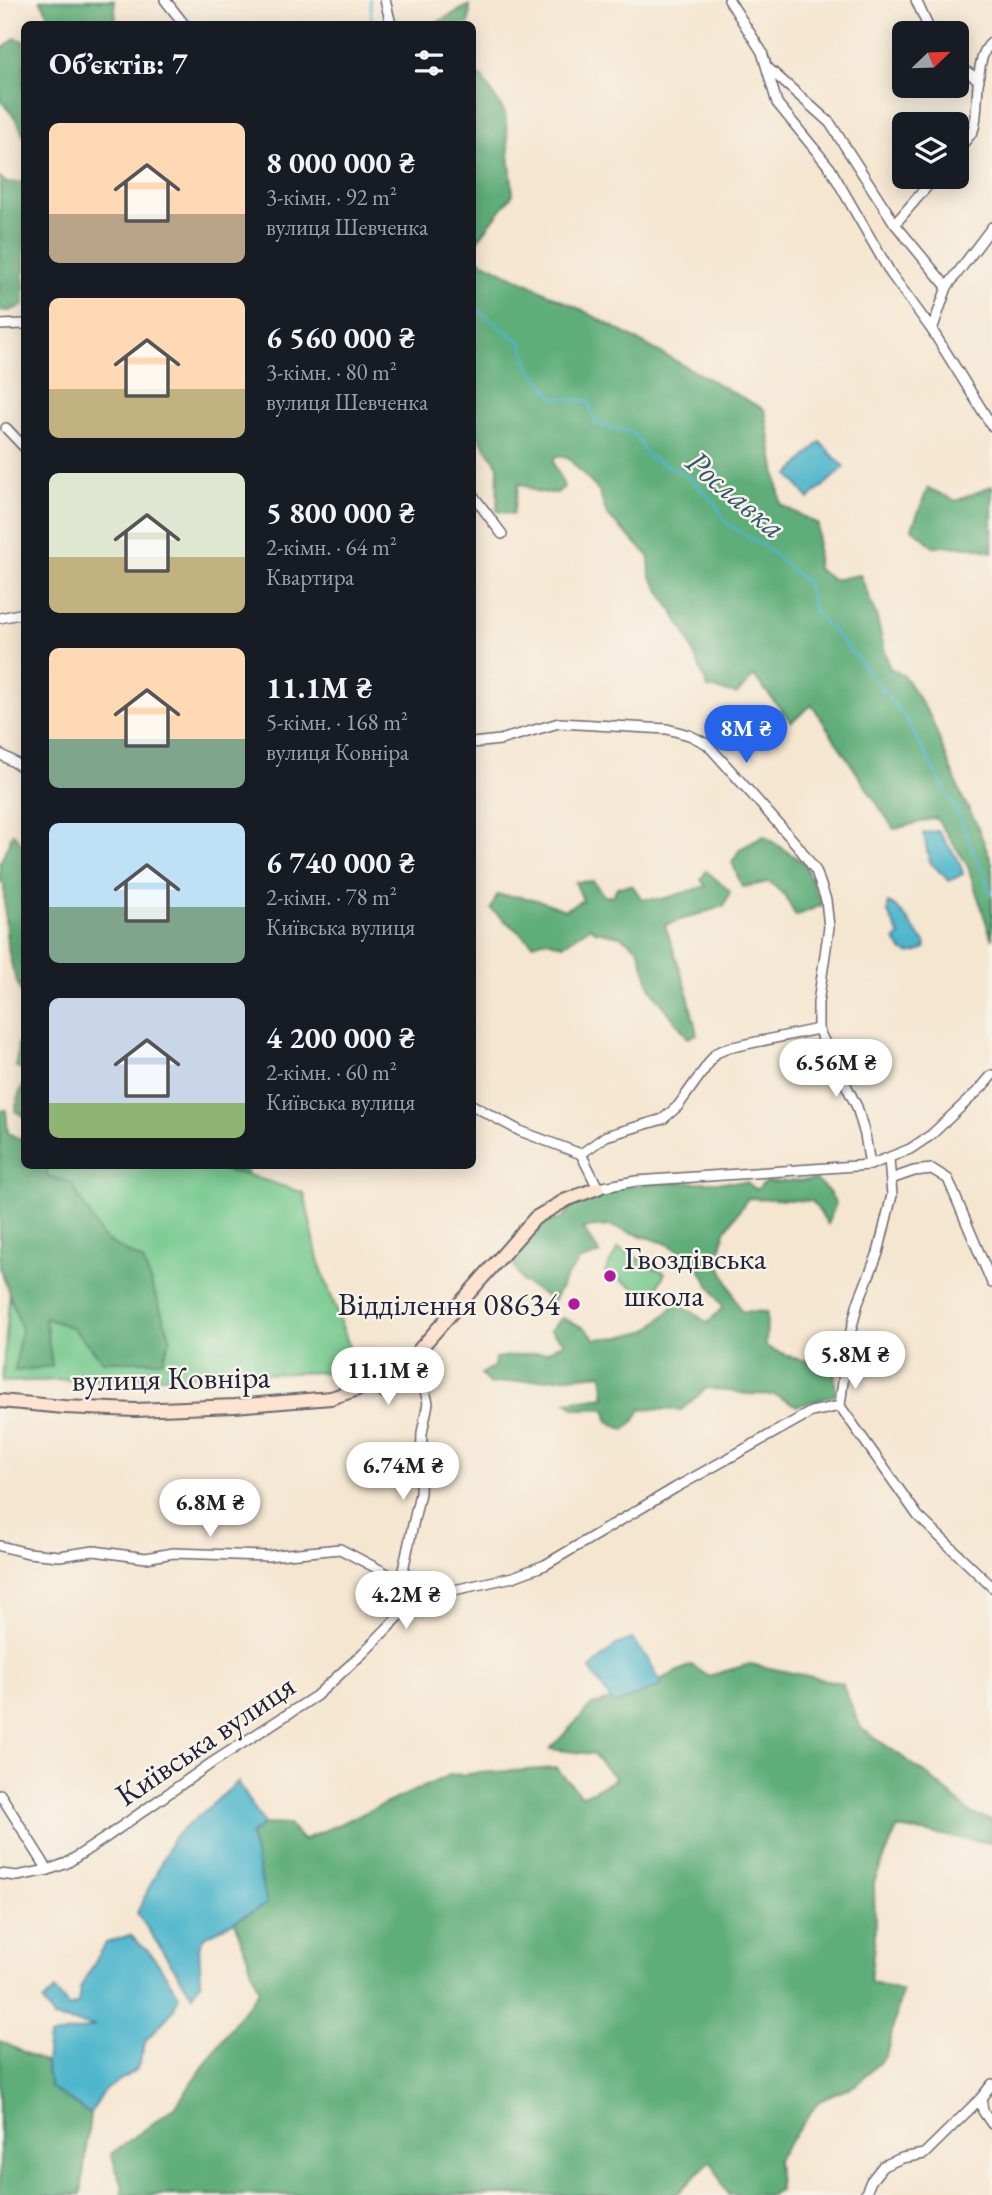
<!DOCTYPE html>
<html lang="uk">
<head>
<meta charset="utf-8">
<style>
	:root { --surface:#171b24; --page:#20242c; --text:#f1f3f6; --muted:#9ea1a6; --accent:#2563eb }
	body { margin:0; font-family:"EB Garamond",serif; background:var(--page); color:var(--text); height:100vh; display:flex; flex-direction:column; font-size:26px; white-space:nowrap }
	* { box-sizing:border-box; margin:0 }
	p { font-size:23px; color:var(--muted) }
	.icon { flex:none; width:38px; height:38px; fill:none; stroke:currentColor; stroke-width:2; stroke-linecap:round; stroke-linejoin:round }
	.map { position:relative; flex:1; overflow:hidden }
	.panel { position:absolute; left:21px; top:21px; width:455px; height:1148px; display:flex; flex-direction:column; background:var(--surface); border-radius:10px; box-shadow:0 4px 18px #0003 }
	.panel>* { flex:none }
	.needle { width:46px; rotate:67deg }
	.tools { position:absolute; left:892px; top:21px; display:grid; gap:14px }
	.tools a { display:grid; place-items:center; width:77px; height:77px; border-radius:10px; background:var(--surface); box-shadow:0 4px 18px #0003; font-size:35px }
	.price { position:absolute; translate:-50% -60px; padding:0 16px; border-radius:24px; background:#fff; color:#222; font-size:23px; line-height:46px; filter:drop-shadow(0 2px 4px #0008) }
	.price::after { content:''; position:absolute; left:50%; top:42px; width:21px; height:16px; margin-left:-10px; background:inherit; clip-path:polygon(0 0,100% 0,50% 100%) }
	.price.on { background:var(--accent); color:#fff }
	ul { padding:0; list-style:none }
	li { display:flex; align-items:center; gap:21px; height:175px; padding:0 28px }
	li span { display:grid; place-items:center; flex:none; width:196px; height:140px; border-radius:10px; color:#555 }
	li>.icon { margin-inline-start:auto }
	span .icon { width:84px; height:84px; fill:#fffc; stroke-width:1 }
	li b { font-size:30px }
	h2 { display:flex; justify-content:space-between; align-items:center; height:84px; padding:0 28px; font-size:30px }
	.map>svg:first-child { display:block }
	.green { fill:#74c98d; stroke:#4b7664; stroke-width:2 }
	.forest { fill:#5fad78; stroke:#40685a; stroke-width:2 }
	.water { fill:#4eb6cc; stroke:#386c84; stroke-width:2 }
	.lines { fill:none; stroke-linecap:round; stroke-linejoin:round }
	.stream { stroke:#4eb6cc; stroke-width:2.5 }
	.street-casing { stroke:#6c676f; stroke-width:12 }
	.secondary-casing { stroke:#6c676f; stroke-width:16 }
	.street { stroke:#fff; stroke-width:9 }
	.secondary { stroke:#fde4d1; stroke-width:12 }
	.poi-dot { fill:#b5179e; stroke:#f7f3e8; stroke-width:2.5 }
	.labels { text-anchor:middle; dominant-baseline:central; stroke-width:5; stroke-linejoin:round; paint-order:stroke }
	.poi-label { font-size:32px; fill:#22223b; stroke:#f7f3e8; text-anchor:start }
	.street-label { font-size:32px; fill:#22223b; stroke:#f7f3e8 }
	.water-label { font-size:33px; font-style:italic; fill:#31566e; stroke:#f7f3e8 }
</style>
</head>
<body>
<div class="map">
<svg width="992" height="2195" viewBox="0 0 992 2195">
	<rect width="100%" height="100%" fill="#f7f3e8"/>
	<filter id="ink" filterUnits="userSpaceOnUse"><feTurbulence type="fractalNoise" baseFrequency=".0143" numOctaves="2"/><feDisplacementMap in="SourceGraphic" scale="14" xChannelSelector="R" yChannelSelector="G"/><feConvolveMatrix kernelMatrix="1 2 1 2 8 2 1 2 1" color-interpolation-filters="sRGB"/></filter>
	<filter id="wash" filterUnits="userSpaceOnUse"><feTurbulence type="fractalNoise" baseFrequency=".00686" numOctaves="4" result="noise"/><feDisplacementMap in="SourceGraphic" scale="28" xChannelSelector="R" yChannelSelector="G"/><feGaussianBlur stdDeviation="1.57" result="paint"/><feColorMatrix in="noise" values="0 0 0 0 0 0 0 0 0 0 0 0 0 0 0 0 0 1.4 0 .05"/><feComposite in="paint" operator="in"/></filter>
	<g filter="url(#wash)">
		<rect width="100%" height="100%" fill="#f5e6d0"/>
		<g class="green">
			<polygon points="27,1166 204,1166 248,1175 304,1193 318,1259 358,1371 2,1382 14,1243"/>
			<polygon points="618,1248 665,1273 652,1297 605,1272"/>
		</g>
		<g class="forest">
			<polygon points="40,0 114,0 116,19 110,24 48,24 48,13"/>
			<polygon points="470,5 469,24 434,24"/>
			<polygon points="15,38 24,41 24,137 17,120 0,100 0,51"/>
			<polygon points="481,76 505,113 513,194 473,246 473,80"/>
			<polygon points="0,177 6,183 24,182 24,305 9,311 0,310"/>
			<polygon points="473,257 586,312 765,410 781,505 818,524 817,569 833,580 860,575 876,615 889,667 904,676 930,716 962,797 976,823 992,863 992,940 967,864 936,818 894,829 812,705 791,722 754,676 737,694 708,688 686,634 650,575 649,556 607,515 599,491 568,458 556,456 553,462 564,487 557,493 538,492 519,483 513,514 497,511 498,466 473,428"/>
			<polygon points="992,486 992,552 973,547 933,546 912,528 928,488 956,501"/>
			<path d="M13 833 24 847V998C5 961 5 925 4 885L0 880V863Z"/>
			<polygon points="764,836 804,863 822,905 796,916 784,895 770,882 742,887 732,862 740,849"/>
			<path d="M706 871 730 891 724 906 665 925 686 987 697 1034 688 1038 651 989 638 948 620 936 595 931 590 927 563 945 547 940 533 944 491 909 497 895C522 896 541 899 564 910L583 900 575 882 593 881 604 896H613L617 887 632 885 642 899H663L706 886 701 880Z"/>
			<polygon points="18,1044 24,1045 24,1071 16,1067"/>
			<polygon points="24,1085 24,1116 15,1111 20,1091"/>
			<polygon points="6,1110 8,1133 24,1141 24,1166 47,1166 47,1176 71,1183 103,1238 143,1261 171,1339 162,1361 103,1361 73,1328 45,1318 52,1366 15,1371 21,1327 0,1268 0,1111"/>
			<polygon points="204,1166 246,1166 248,1175"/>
			<path d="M816 1180 828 1191 836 1203 828 1224 812 1201 748 1198 725 1231 718 1261 741 1311 767 1312 766 1347 794 1358 834 1367 836 1395 797 1406 775 1395 747 1394 707 1388 681 1410 641 1409 635 1420 624 1430 608 1421 606 1409H576L567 1402 605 1397 602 1374 489 1384 481 1374 494 1367 495 1358 547 1352 564 1342 550 1330 562 1318 585 1328 595 1339 620 1337 649 1330 678 1302 708 1323 723 1307 693 1259 665 1243 610 1226 583 1228 600 1254 579 1261 567 1276 553 1301 522 1281 511 1260C516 1254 522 1249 526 1242 540 1222 535 1223 561 1219 565 1214 570 1207 575 1203 612 1177 702 1183 747 1182L756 1190 765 1182Z"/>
			<polygon points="750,1664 842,1683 861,1728 928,1775 972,1814 992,1819 992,1843 897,1828 874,1882 875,1936 870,1981 902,1991 886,2056 856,2085 819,2101 777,2159 779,2190 771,2195 728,2195 711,2161 676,2195 121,2195 123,2187 111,2154 175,2107 239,2016 259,1991 235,1921 267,1903 250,1835 264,1824 289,1825 303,1840 450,1775 556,1768 582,1796 616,1779 593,1754 550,1749 592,1705 626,1696 691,1665 708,1676"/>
			<polygon points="0,2041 46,2063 50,2087 90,2114 81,2195 0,2195"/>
		</g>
		<g class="water">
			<polygon points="820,442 844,467 809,499 789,475"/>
			<polygon points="938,831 959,861 963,874 949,881 930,862 923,833"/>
			<path d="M888 903C902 907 914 932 925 942L926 947C912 958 901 955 895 939L900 936 888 913Z"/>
			<polygon points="632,1639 648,1659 662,1685 614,1705 590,1669 616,1645"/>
			<polygon points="238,1782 264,1824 250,1835 267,1904 203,1938 199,1947 201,1981 192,1995 137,1913 173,1838"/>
			<polygon points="130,1935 152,1955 179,1995 173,2011 146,2040 137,2069 105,2090 90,2114 50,2087 46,2063 49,2037 95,2026 54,2018 43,2002 55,1990 69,2007 78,2004 80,1988 106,1943"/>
		</g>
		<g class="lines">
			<g class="stream">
				<polyline points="370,0 372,24"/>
				<polyline points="472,298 476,309 521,342 529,366 554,398 589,401 595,423 635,434 647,456 685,474 716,503 725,522 766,548 807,583 814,611 852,652 908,722 958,814 992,895"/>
			</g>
		</g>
	</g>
	<g filter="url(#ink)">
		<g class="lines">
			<g class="street-casing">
				<g id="street">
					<polyline points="165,0 184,24"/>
					<polyline points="385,0 391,24"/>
					<polyline points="729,0 762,52 777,103 830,168 891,274 932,330 992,426"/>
					<polyline points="916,0 931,33"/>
					<polyline points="957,65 979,80"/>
					<polyline points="767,67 830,123 895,224 947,287"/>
					<path d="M957 150C963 143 972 135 974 128 980 106 973 56 992 42"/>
					<polyline points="895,224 935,177"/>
					<polyline points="0,325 24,324"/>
					<polyline points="932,330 947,287 992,227"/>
					<polyline points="6,428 24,447"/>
					<polyline points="472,494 502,534"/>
					<polyline points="0,618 24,613"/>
					<polyline points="472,743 500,740 559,723 667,729 689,735 707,744 798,846 816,871 826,900 829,927 818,1003 818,1029 857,1107 865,1135 870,1165"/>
					<polyline points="0,754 24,768"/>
					<polyline points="472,1105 520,1131 581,1154 598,1188 636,1181 870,1165 910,1149 931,1135 981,1088 992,1075"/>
					<polyline points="581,1154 606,1136 663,1119 678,1106 716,1053 728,1048 818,1029"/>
					<polyline points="889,1159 892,1195 878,1253 858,1303 848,1342 840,1406 918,1516 992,1587"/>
					<polyline points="891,1179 914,1171 932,1169 948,1179 992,1283"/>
					<polyline points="376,1383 384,1393 415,1379 425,1391 428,1403 422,1433 420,1493 403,1570 403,1582 413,1602"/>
					<polyline points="0,1546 28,1553 59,1556 94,1551 146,1558 173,1553 267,1556 340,1549 403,1582"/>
					<polyline points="0,1794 48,1870"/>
					<polyline points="0,1874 17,1876 48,1870 67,1863 105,1838 213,1762 316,1696 362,1654 413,1602 436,1594 513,1577 545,1565 675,1488 811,1412 840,1406"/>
					<polyline points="981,2098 983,2111 992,2124"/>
					<polyline points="865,2195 871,2181 883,2166 902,2158 924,2154 981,2098 992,2084"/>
				</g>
			</g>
			<g class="secondary-casing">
				<polyline id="secondary" points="0,1401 64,1407 135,1410 235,1406 331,1398 376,1383 412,1358 535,1218 566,1200 598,1188"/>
			</g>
			<use href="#street" class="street"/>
			<use href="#secondary" class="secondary"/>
		</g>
	</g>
	<g class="poi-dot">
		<circle cx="610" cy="1276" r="7"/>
		<circle cx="574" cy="1304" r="7"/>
	</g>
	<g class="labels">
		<g class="poi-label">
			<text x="624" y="1258">Гвоздівська<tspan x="624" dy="37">школа</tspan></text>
			<text x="560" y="1304" text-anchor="end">Відділення 08634</text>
		</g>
		<g class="street-label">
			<text transform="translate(171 1378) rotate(-1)">вулиця Ковніра</text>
			<text transform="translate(205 1740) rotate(-34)">Київська вулиця</text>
		</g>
		<g class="water-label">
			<text transform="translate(736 494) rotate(40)">Рославка</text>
		</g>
	</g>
</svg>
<div class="tools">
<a><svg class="needle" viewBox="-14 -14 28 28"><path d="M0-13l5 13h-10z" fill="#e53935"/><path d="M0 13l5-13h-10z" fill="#9ea1a6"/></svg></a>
<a><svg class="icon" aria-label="layers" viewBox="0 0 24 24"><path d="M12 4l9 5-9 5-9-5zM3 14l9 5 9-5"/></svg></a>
</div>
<b class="price on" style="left:746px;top:765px">8M ₴</b>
<b class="price" style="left:836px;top:1099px">6.56M ₴</b>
<b class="price" style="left:855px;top:1391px">5.8M ₴</b>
<b class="price" style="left:388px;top:1407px">11.1M ₴</b>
<b class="price" style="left:403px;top:1502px">6.74M ₴</b>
<b class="price" style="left:210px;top:1539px">6.8M ₴</b>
<b class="price" style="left:406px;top:1631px">4.2M ₴</b>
<section class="panel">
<h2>Об’єктів: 7<svg class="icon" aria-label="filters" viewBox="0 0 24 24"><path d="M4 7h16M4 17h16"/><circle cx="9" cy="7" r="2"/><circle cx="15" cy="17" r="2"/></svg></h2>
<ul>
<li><span style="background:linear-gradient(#ffd9b3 65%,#b9a48a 0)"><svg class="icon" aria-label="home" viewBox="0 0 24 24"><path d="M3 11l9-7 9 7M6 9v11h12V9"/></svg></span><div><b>8 000 000 ₴</b><p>3-кімн. · 92 m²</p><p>вулиця Шевченка</p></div></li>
<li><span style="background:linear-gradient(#ffd9b3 65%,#c2b280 0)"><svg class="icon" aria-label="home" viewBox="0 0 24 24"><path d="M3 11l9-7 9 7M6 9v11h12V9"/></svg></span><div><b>6 560 000 ₴</b><p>3-кімн. · 80 m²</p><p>вулиця Шевченка</p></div></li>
<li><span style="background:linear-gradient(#dfe7d0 60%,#c2b280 0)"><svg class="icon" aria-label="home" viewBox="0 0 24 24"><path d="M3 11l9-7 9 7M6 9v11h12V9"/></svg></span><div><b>5 800 000 ₴</b><p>2-кімн. · 64 m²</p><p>Квартира</p></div></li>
<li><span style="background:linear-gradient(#ffd9b3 65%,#7fa58c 0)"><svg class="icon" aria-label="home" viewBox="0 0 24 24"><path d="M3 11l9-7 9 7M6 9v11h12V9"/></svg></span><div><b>11.1M ₴</b><p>5-кімн. · 168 m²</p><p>вулиця Ковніра</p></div></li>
<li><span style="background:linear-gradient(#bfe0f5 60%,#7fa58c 0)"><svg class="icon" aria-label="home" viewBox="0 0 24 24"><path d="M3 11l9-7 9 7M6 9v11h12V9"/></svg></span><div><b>6 740 000 ₴</b><p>2-кімн. · 78 m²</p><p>Київська вулиця</p></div></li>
<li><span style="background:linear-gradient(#c9d6e8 75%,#8fb573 0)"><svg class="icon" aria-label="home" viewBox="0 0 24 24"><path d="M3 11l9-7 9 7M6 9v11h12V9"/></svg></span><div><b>4 200 000 ₴</b><p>2-кімн. · 60 m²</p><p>Київська вулиця</p></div></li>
</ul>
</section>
</div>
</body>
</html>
